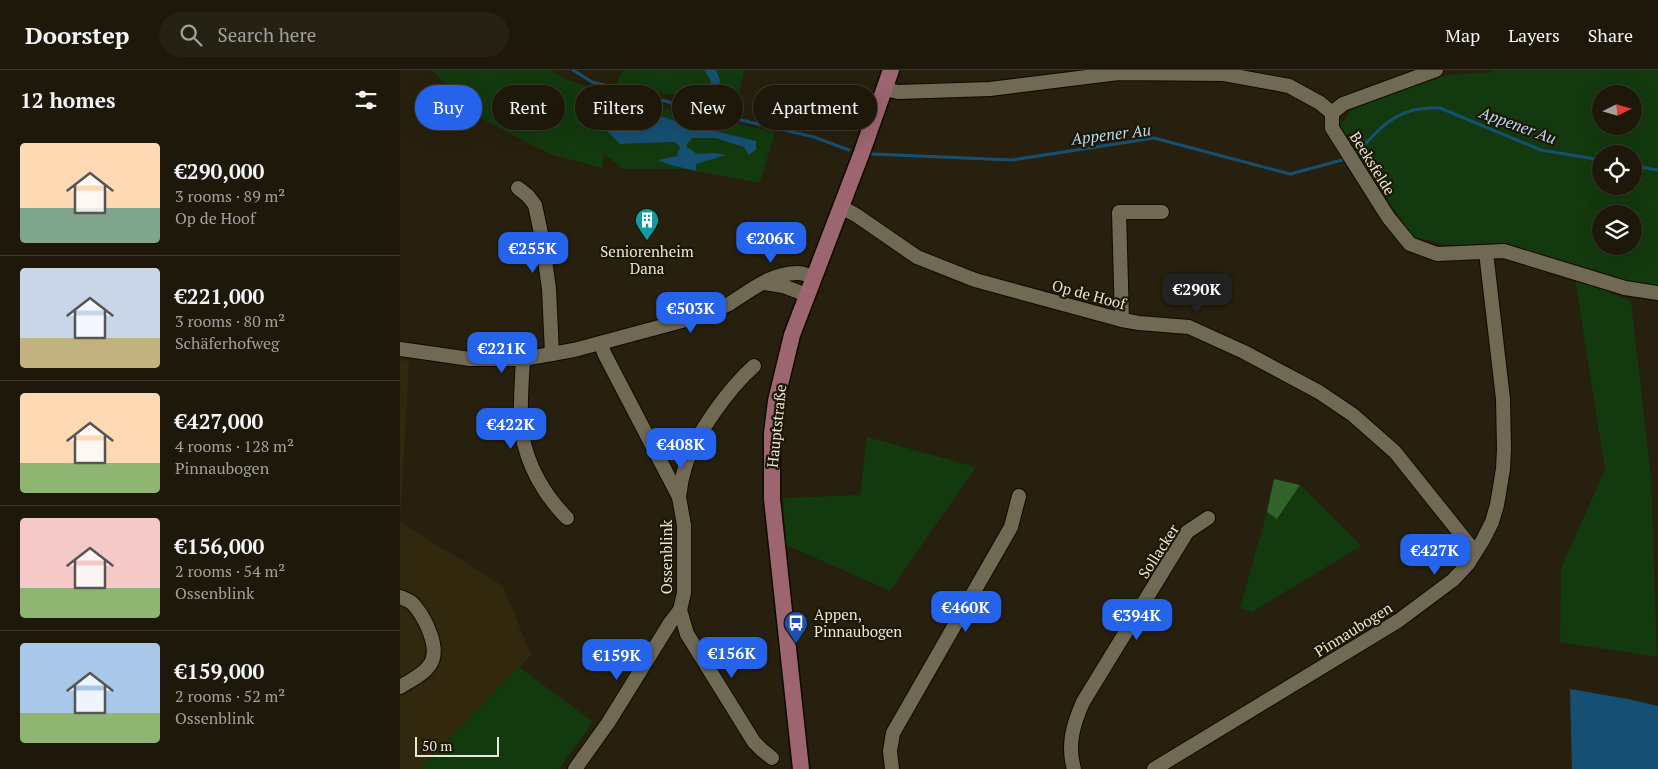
<!DOCTYPE html>
<html lang="en">
<head>
<meta charset="utf-8">
<style>
	:root { --surface:#1d180a; --page:#252113; --text:#f1f3f6; --muted:#a0a09c; --line:#3b372b; --accent:#2563eb }
	body { margin:0; font-family:"PT Serif",serif; background:var(--page); color:var(--text); height:100vh; display:flex; flex-direction:column; font-size:19px; white-space:nowrap }
	* { box-sizing:border-box; margin:0 }
	p { font-size:16px; color:var(--muted) }
	.icon { flex:none; width:28px; height:28px; fill:none; stroke:currentColor; stroke-width:2; stroke-linecap:round; stroke-linejoin:round }
	.map { position:relative; flex:1; overflow:hidden }
	.panel { display:flex; flex-direction:column; background:var(--surface); width:400px }
	.panel>* { flex:none }
	.guide { position:absolute; left:15px; top:15px; width:475px; height:45px; display:flex; gap:10px }
	.needle { width:32px; rotate:85deg }
	.tools { position:absolute; left:1192px; top:15px; display:grid; gap:10px }
	.tools a { display:grid; place-items:center; width:50px; height:50px; border-radius:50%; background:var(--surface); box-shadow:0 5px 20px #0002,0 0 0 1px var(--line); font-size:25px }
	.scale { position:absolute; left:15px; bottom:12px; width:84px; box-sizing:border-box; padding-left:5px; border:2px solid #e9e5d9; border-top:0; font-size:14px; line-height:18px; white-space:nowrap; color:#e9e5d9; -webkit-text-stroke:4px #1d1705; paint-order:stroke }
	.price { position:absolute; translate:-50% -42px; padding:0 11px; border-radius:10px; background:var(--accent); color:#fff; font-size:16px; line-height:32px; filter:drop-shadow(0 1px 2px #0008) }
	.price::after { content:''; position:absolute; left:50%; top:30px; width:15px; height:11px; margin-left:-8px; background:inherit; clip-path:polygon(0 0,100% 0,50% 100%) }
	.price.selected { background:#222; color:#fff }
	ul { padding:0; list-style:none }
	li { display:flex; align-items:center; gap:15px; height:125px; padding:0 20px }
	li+li { border-top:1px solid var(--line) }
	li span { display:grid; place-items:center; flex:none; width:140px; height:100px; border-radius:5px; color:#555 }
	li>.icon { margin-inline-start:auto }
	span .icon { width:60px; height:60px; fill:#fffc; stroke-width:1 }
	li b { font-size:21px }
	h2 { display:flex; justify-content:space-between; align-items:center; height:60px; padding:0 20px; font-size:21px }
	.chip { padding:0 18px; border-radius:22px; background:var(--surface); box-shadow:0 5px 20px #0002,0 0 0 1px var(--line); font-size:18px; line-height:45px }
	.chip.selected { background:var(--accent); color:#fff }
	header { display:flex; align-items:center; gap:30px; box-sizing:border-box; height:70px; padding:0 25px; background:var(--surface); border-bottom:1px solid var(--line) }
	header strong { font-size:24px }
	nav { display:flex; gap:28px; margin-inline-start:auto; font-size:18px }
	.search { width:350px; height:45px; background:var(--page); display:flex; align-items:center; gap:12px; box-sizing:border-box; padding:0 18px; border-radius:28px; color:var(--muted); font-size:19px }
	main { display:flex; flex:1; min-height:0 }
	.map>svg:first-child { display:block }
	.built { fill:#31280e }
	.green { fill:#13390e; fill-rule:evenodd }
	.forest { fill:#31642a }
	.water { fill:#155073 }
	.lines { fill:none; stroke-linecap:round; stroke-linejoin:round }
	.stream { stroke:#155073; stroke-width:3 }
	.minor-casing { stroke:#100a00; stroke-width:16 }
	.major-casing { stroke:#100a00; stroke-width:19 }
	.minor { stroke:#706953; stroke-width:14 }
	.major { stroke:#9c6570; stroke-width:16 }
	.labels { text-anchor:middle; dominant-baseline:central; stroke-width:4.5; stroke-linejoin:round; paint-order:stroke }
	.street-label { font-size:15px; fill:#e9e5d9; stroke:#1d1705 }
	.poi-label { font-size:15px; fill:#e9e5d9; stroke:#1d1705 }
	.water-label { font-size:16px; font-style:italic; fill:#b5d9f4; stroke:#1d1705 }
</style>
</head>
<body>
<header>
<strong>Doorstep</strong>
<div class="search"><svg class="icon" aria-label="search" viewBox="0 0 24 24"><circle cx="10" cy="10" r="6"/><path d="M15 15l6 6"/></svg>Search here</div>
<nav><a>Map</a><a>Layers</a><a>Share</a></nav>
</header>
<main>
<section class="panel">
<h2>12 homes<svg class="icon" aria-label="filters" viewBox="0 0 24 24"><path d="M4 7h16M4 17h16"/><circle cx="9" cy="7" r="2"/><circle cx="15" cy="17" r="2"/></svg></h2>
<ul>
<li><span style="background:linear-gradient(#ffd9b3 65%,#7fa58c 0)"><svg class="icon" aria-label="home" viewBox="0 0 24 24"><path d="M3 11l9-7 9 7M6 9v11h12V9"/></svg></span><div><b>€290,000</b><p>3 rooms · 89 m²</p><p>Op de Hoof</p></div></li>
<li><span style="background:linear-gradient(#c9d6e8 70%,#c2b280 0)"><svg class="icon" aria-label="home" viewBox="0 0 24 24"><path d="M3 11l9-7 9 7M6 9v11h12V9"/></svg></span><div><b>€221,000</b><p>3 rooms · 80 m²</p><p>Schäferhofweg</p></div></li>
<li><span style="background:linear-gradient(#ffd9b3 70%,#8fb573 0)"><svg class="icon" aria-label="home" viewBox="0 0 24 24"><path d="M3 11l9-7 9 7M6 9v11h12V9"/></svg></span><div><b>€427,000</b><p>4 rooms · 128 m²</p><p>Pinnaubogen</p></div></li>
<li><span style="background:linear-gradient(#f6c9c9 70%,#8fb573 0)"><svg class="icon" aria-label="home" viewBox="0 0 24 24"><path d="M3 11l9-7 9 7M6 9v11h12V9"/></svg></span><div><b>€156,000</b><p>2 rooms · 54 m²</p><p>Ossenblink</p></div></li>
<li><span style="background:linear-gradient(#a9c7e8 70%,#8fb573 0)"><svg class="icon" aria-label="home" viewBox="0 0 24 24"><path d="M3 11l9-7 9 7M6 9v11h12V9"/></svg></span><div><b>€159,000</b><p>2 rooms · 52 m²</p><p>Ossenblink</p></div></li>
</ul>
</section>
<div class="map">
<svg width="1258" height="699" viewBox="0 0 1258 699">
	<rect width="100%" height="100%" fill="#27200e"/>
	<polygon class="built" points="0,290 9,291 0,452 103,516 131,585 20,699 0,699"/>
	<g class="green">
		<path d="M32 0H152L163 8 222 29 375 62 360 113 286 99H223L204 84 202 98 150 84 72 44ZM227 39 238 47 274 50 285 58 295 56 356 71 344 77 315 68H292L286 76 297 84 313 83 296 94 295 101 270 95 260 90 277 86 280 77 275 72 220 74Z"/>
		<polygon points="223,0 304,0 310,9 315,37 283,27 216,15"/>
		<polygon points="316,0 344,0 335,41 316,37 320,10"/>
		<path d="M1095 0H1258V217L1227 212 1092 173 1055 176 1013 167 939 57 959 31 1047 5 1093 2ZM1201 24H1234V56H1201ZM1201 84H1234V116H1201ZM1201 144H1234V176H1201Z"/>
		<polygon points="1175,209 1231,231 1251,407 1257,587 1160,572 1161,498 1205,400"/>
		<polygon points="467,367 576,397 490,521 386,475 383,428 460,425"/>
		<polygon points="900,415 961,476 852,542 840,538 867,442 878,449"/>
		<polygon points="119,597 193,652 159,699 20,699"/>
	</g>
	<polygon class="forest" points="874,409 900,415 877,449 867,442"/>
	<g class="water">
		<polygon points="304,0 316,0 320,10 316,37 310,9"/>
		<path d="M227 39 238 47C256 44 269 46 285 57L295 56 356 71V80L349 85 344 77 315 68H292L286 76 297 84 313 83 326 85 296 94V101L270 95 258 90 277 86 280 77 275 72 220 74 208 62 207 40Z"/>
		<polygon points="1170,619 1228,629 1258,636 1258,699 1172,699"/>
	</g>
	<g class="lines">
		<g class="stream">
			<polyline points="173,0 192,12 315,44 414,67 449,80"/>
			<polyline points="315,44 316,37"/>
			<polyline points="472,84 612,90 754,68 890,104 946,89"/>
			<path d="M955 85C982 56 997 36 1040 38L1141 80 1201 90"/>
			<polyline points="1234,96 1258,100"/>
		</g>
		<g class="minor-casing">
			<g id="minor">
				<polyline points="485,19 498,22 590,19 719,3 824,4 889,16 920,33 932,43"/>
				<polyline points="932,43 932,58 988,147 1010,174 1037,184 1104,181 1225,218 1258,223"/>
				<polyline points="932,43 943,34 1036,0"/>
				<polyline points="118,118 128,126 135,135 142,168 149,219 152,284"/>
				<polyline points="441,137 456,145 517,187 575,210 722,250 739,253 789,257 844,282 919,322 953,345 995,382 1075,482"/>
				<polyline points="365,213 383,216 407,225"/>
				<polyline points="722,250 719,142 762,142"/>
				<polyline points="201,273 204,283 279,427 284,455 284,523 280,540 287,564 354,672 362,680 372,688"/>
				<path d="M0 279 70 289H123L174 280 293 248C305 244 317 240 329 234 350 221 372 202 399 203 404 203 409 206 414 208"/>
				<path d="M123 289C122 313 119 339 122 363 127 395 144 425 167 448"/>
				<path d="M279 427C280 417 282 407 285 397 295 365 329 318 354 296"/>
				<path d="M0 527C5 529 10 530 14 535 25 548 42 580 29 596 23 605 9 611 0 617"/>
				<polyline points="175,699 208,653 270,553 280,540"/>
				<polyline points="492,699 490,681 493,663 611,457 619,426"/>
				<path d="M674 699C667 675 673 655 683 632L787 462 808 448"/>
				<polyline points="754,699 998,551 1053,510 1068,494 1083,470 1092,452 1097,435 1103,399 1104,379 1103,329 1086,182"/>
			</g>
		</g>
		<g class="major-casing">
			<polyline id="major" points="401,699 372,429 372,363 376,331 392,265 462,82 491,0"/>
		</g>
		<use href="#minor" class="minor"/>
		<use href="#major" class="major"/>
	</g>
	<defs>
		<g id="building-pin" transform="scale(1.25)"><path d="M0 17L-7.5 6A9.5 9.5 0 1 1 7.5 6Z" fill="#0f9aa8" stroke="#1d1705"/><path d="M-4-6H4V6H1V3H-1V6H-4ZM-2.5-4.3h1.7v1.8h-1.7ZM.8-4.3h1.7v1.8H.8ZM-2.5-1h1.7V.8h-1.7ZM.8-1h1.7V.8H.8Z" fill="#fff"/></g>
		<g id="bus-pin" transform="scale(1.25)"><path d="M0 17L-7.5 6A9.5 9.5 0 1 1 7.5 6Z" fill="#1a4fb4" stroke="#1d1705"/><path d="M-5-6H5V4H4V6H2V4H-2V6H-4V4H-5ZM-3.5-4V0h7V-4ZM-3.5 1.2v1.5H-2V1.2ZM2 1.2v1.5H3.5V1.2Z" fill="#fff"/></g>
	</defs>
	<g fill-rule="evenodd">
		<use href="#building-pin" x="247" y="150"/>
		<use href="#bus-pin" x="396" y="553"/>
	</g>
	<g class="labels">
		<g class="street-label">
			<text transform="translate(973 93) rotate(58)">Beeksfelde</text>
			<text transform="translate(689 224) rotate(15)">Op de Hoof</text>
			<text transform="translate(376 356) rotate(-84)">Hauptstraße</text>
			<text transform="translate(758 481) rotate(-57)">Sollacker</text>
			<text transform="translate(266 487) rotate(-90)">Ossenblink</text>
			<text transform="translate(953 559) rotate(-32)">Pinnaubogen</text>
		</g>
		<g class="poi-label">
			<text x="247" y="181">Seniorenheim<tspan x="247" dy="17">Dana</tspan></text>
			<text x="414" y="544" text-anchor="start">Appen,<tspan x="414" dy="17">Pinnaubogen</tspan></text>
		</g>
		<g class="water-label">
			<text transform="translate(1118 55) rotate(20)">Appener Au</text>
			<text transform="translate(711 64) rotate(-7)">Appener Au</text>
		</g>
	</g>
</svg>
<div class="tools">
<a><svg class="needle" viewBox="-14 -14 28 28"><path d="M0-13l5 13h-10z" fill="#e53935"/><path d="M0 13l5-13h-10z" fill="#a0a09c"/></svg></a>
<a><svg class="icon" aria-label="locate" viewBox="0 0 24 24"><circle cx="12" cy="12" r="6"/><path d="M12 2v4M12 18v4M2 12h4M18 12h4"/></svg></a>
<a><svg class="icon" aria-label="layers" viewBox="0 0 24 24"><path d="M12 4l9 5-9 5-9-5zM3 14l9 5 9-5"/></svg></a>
</div>
<div class="scale">50 m</div>
<b class="price" style="left:371px;top:194px">€206K</b>
<b class="price" style="left:133px;top:204px">€255K</b>
<b class="price selected" style="left:797px;top:245px">€290K</b>
<b class="price" style="left:291px;top:264px">€503K</b>
<b class="price" style="left:102px;top:304px">€221K</b>
<b class="price" style="left:111px;top:380px">€422K</b>
<b class="price" style="left:281px;top:400px">€408K</b>
<b class="price" style="left:1035px;top:506px">€427K</b>
<b class="price" style="left:566px;top:563px">€460K</b>
<b class="price" style="left:737px;top:571px">€394K</b>
<b class="price" style="left:332px;top:609px">€156K</b>
<b class="price" style="left:217px;top:611px">€159K</b>
<div class="guide">
<a class="chip selected">Buy</a>
<a class="chip">Rent</a>
<a class="chip">Filters</a>
<a class="chip">New</a>
<a class="chip">Apartment</a>
</div>
</div>
</main>
</body>
</html>
